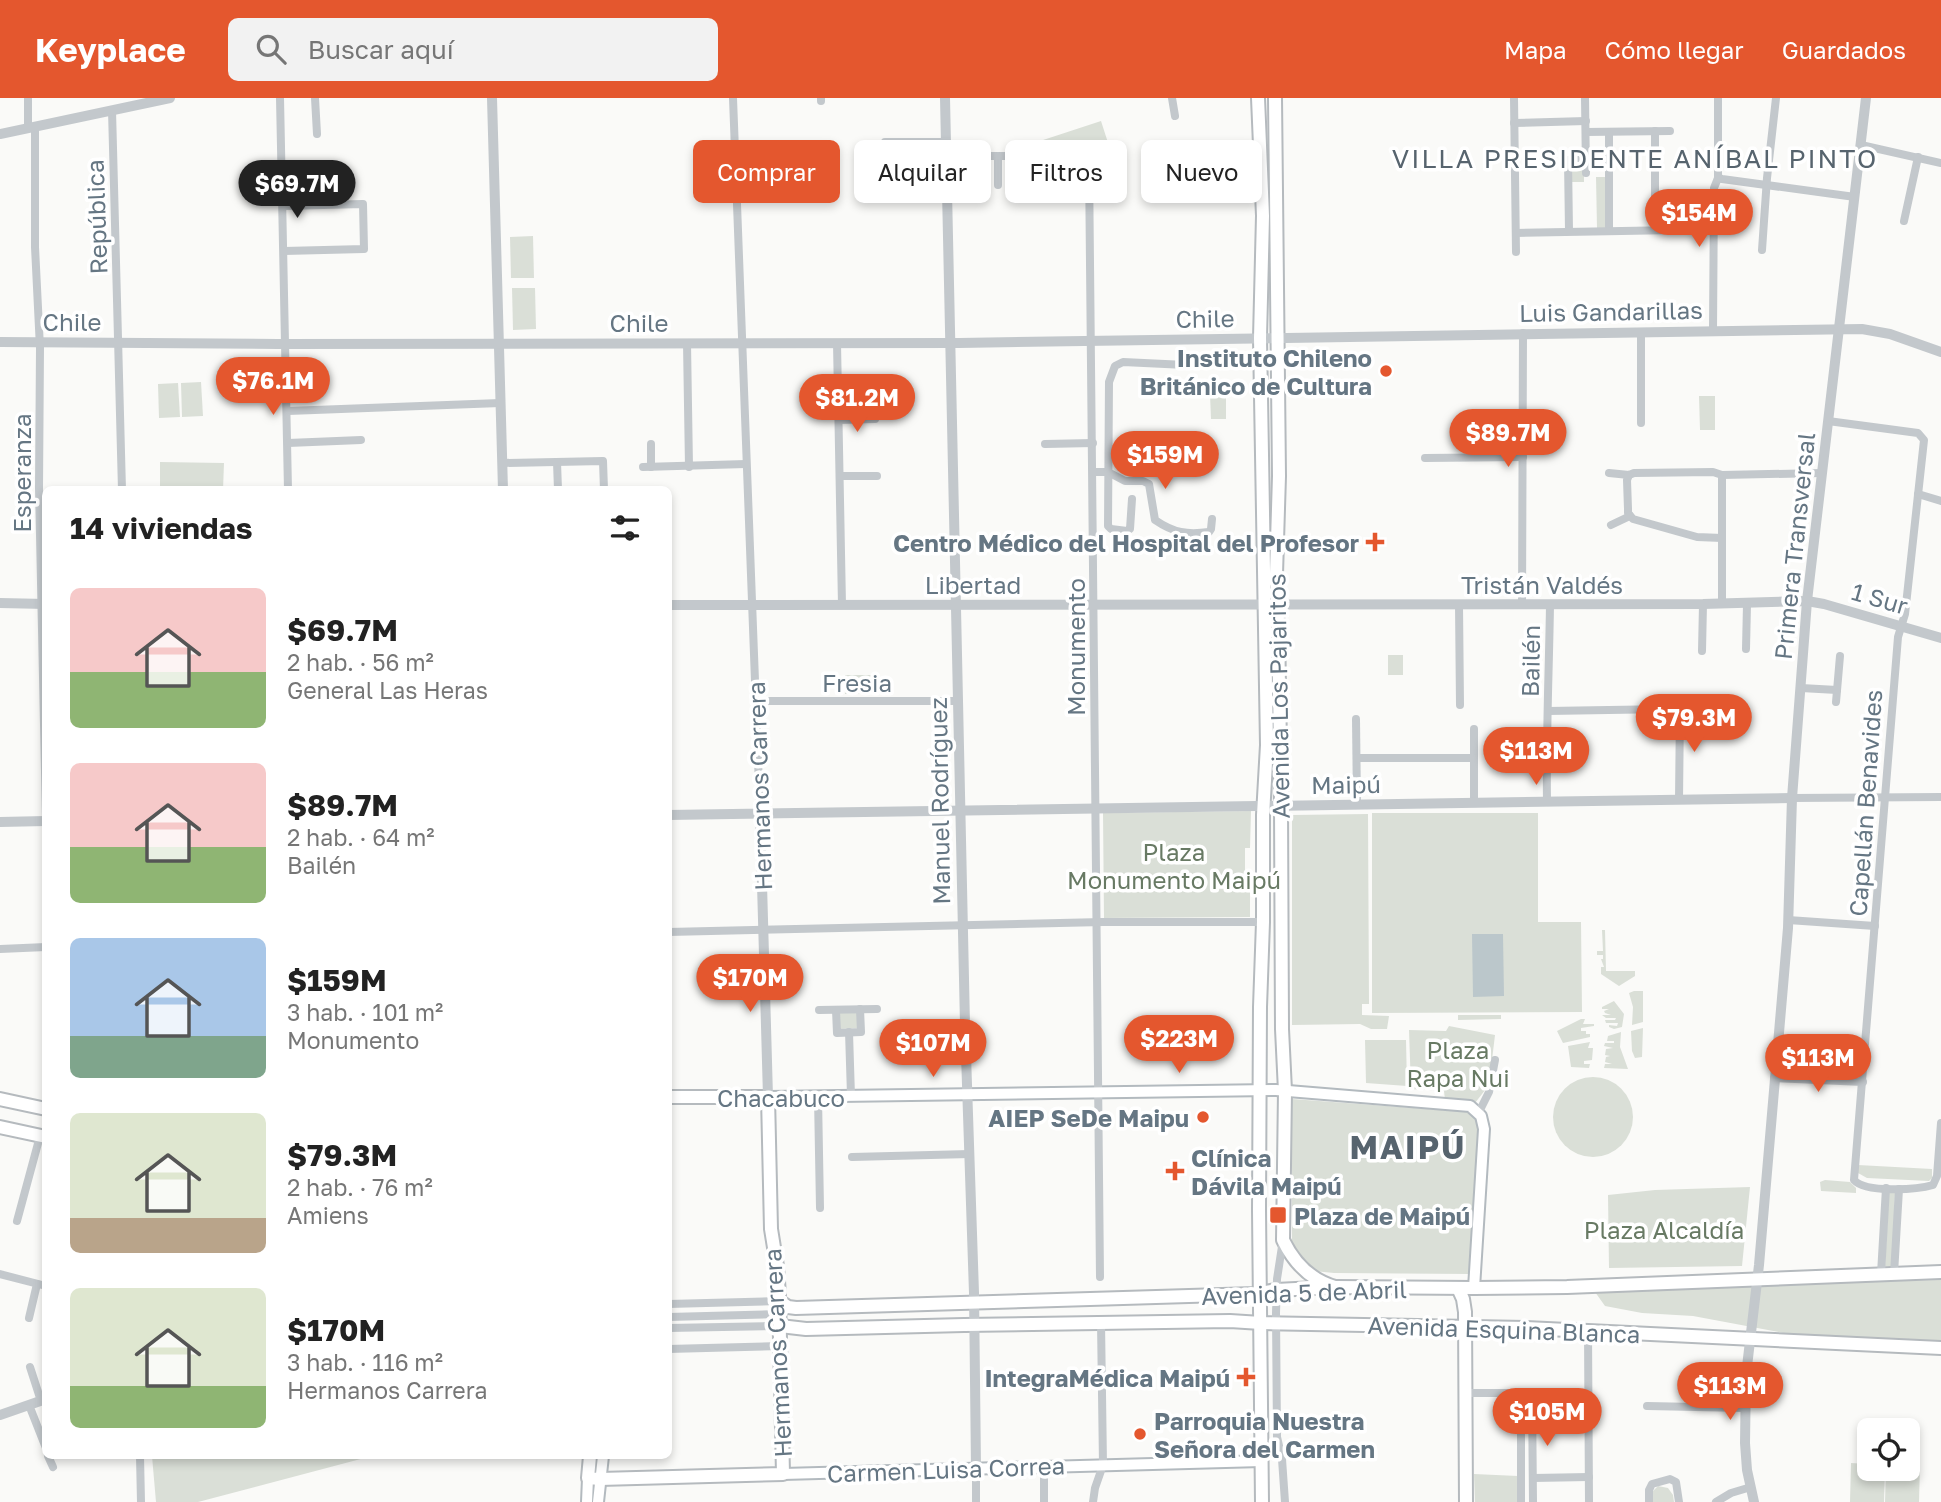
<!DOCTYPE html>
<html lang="es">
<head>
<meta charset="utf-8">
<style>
	:root { --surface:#fff; --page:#f2f2f2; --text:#222; --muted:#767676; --accent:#e4572e }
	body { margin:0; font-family:"Golos Text",sans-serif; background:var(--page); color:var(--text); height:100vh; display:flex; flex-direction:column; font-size:26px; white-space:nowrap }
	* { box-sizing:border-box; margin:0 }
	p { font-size:23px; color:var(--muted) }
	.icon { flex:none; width:38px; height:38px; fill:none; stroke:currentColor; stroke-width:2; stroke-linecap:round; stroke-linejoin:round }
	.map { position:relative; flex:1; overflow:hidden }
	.drawer { position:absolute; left:42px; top:388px; width:630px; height:973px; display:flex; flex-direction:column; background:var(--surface); border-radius:10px; box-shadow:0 4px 10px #0003 }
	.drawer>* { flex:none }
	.hud { position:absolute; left:693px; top:42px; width:665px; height:63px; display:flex; gap:14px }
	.buttons { position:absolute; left:1857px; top:1320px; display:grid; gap:14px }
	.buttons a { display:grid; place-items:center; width:63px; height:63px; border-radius:10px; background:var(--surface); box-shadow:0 4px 10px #0003; font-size:35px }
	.price { position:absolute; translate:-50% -60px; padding:0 16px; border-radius:24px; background:var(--accent); color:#fff; font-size:23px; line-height:46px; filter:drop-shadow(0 2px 4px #0008) }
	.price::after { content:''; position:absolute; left:50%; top:42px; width:21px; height:16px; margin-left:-10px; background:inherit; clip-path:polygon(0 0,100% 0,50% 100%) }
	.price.active { background:#222; color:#fff }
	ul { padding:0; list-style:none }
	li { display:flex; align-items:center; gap:21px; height:175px; padding:0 28px }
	li span { display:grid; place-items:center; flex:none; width:196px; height:140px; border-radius:10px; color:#555 }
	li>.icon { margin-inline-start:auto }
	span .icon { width:84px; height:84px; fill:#fffc; stroke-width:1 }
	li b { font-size:30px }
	h2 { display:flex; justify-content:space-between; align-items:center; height:84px; padding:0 28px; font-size:30px }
	.chip { padding:0 24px; border-radius:10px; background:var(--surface); box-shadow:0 4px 10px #0003; font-size:24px; line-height:63px }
	.chip.active { background:var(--accent); color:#fff }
	header { display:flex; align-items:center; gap:42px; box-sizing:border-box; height:98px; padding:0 35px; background:var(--accent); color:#fff }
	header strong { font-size:33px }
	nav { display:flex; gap:38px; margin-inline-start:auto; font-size:24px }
	.search { width:490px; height:63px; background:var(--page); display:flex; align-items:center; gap:18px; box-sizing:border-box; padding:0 24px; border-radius:10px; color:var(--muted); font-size:26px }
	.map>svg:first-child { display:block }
	.green { fill:#dadfd7 }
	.water { fill:#bbc7cb }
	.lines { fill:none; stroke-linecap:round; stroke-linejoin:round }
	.secondary-casing { stroke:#b3babf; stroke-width:14 }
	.primary-casing { stroke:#b5babe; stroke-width:16 }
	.minor { stroke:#c3c8cc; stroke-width:8 }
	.tertiary { stroke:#c3c8cc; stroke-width:10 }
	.secondary { stroke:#fff; stroke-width:10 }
	.primary { stroke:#fff; stroke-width:12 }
	.poi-dot { fill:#e4572e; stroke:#fff; stroke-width:2.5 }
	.labels { text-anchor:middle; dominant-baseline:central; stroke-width:7; stroke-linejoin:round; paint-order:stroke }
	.street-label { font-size:24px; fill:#657683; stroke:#fff }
	.poi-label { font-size:24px; font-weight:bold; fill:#657683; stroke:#fff; text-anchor:end }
	.park-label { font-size:24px; fill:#687a64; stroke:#fff }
	.neighbourhood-label { font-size:26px; letter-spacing:2px; fill:#57646e; stroke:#fff }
	.district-label { font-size:32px; font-weight:bold; letter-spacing:2px; fill:#57646e; stroke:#fff }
</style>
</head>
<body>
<header>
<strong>Keyplace</strong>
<div class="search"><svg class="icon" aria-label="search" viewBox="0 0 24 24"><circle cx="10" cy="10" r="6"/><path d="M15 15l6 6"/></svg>Buscar aquí</div>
<nav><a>Mapa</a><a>Cómo llegar</a><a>Guardados</a></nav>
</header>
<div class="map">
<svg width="1941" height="1404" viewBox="0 0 1941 1404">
	<rect width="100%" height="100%" fill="#fafaf8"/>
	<g class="green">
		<polygon points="1101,23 1111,54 1093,58 1088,50 1038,49 1037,44"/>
		<rect x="1572" y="66" width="12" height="18"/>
		<polygon points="1596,79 1605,79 1605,130 1597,130"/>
		<polygon points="533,138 534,180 511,180 510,139"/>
		<polygon points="512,190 535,190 536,231 513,232"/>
		<polygon points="201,284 203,318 182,319 181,285"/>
		<polygon points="178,285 180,319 159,320 158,286"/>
		<polygon points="1210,296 1226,296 1226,321 1211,321"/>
		<polygon points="1699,298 1715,298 1715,332 1700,332"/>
		<polygon points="160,364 224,365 223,392 160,392"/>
		<rect x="1388" y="557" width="15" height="20"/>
		<polygon points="845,577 875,577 875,595 845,596"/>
		<polygon points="1251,713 1250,750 1245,750 1245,780 1250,780 1250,819 1104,820 1103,715"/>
		<polygon points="1372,715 1538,715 1538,824 1581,824 1582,914 1372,915"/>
		<polygon points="1368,716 1369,906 1362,906 1362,917 1389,918 1387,931 1371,931 1360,926 1292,927 1292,717"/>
		<polygon points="1602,832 1605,832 1606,873 1635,873 1635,878 1619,888 1601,876 1601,869 1604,869 1601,861 1603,861 1603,857 1597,857 1597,853 1603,853"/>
		<polygon points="1634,893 1643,893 1643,924 1632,927 1633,909 1629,895"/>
		<polygon points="1614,903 1624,916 1622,929 1614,931 1609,929 1609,927 1617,928 1618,925 1606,925 1605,922 1615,922 1616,920 1606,920 1602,917 1611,917 1605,915 1604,913 1609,911 1602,911 1602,909"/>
		<polygon points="840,914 857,914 858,930 840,931"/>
		<polygon points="1458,917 1501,917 1501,921 1458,922"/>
		<polygon points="1581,921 1585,921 1583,926 1594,926 1594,928 1581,930 1581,933 1586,933 1586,936 1590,936 1590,939 1563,945 1557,933"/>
		<polygon points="1449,928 1495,937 1489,987 1475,1005 1445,1002 1444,993 1411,991 1409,932 1446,933"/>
		<polygon points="1643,930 1642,959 1635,960 1632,953 1631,933"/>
		<polygon points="1621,934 1620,949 1628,971 1604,970 1605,966 1612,966 1605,964 1606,959 1610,958 1605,957 1606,951 1613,950 1604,948 1605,945 1614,945 1614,943 1607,943 1608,938"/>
		<polygon points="1365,942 1406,942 1407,988 1366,985"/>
		<polygon points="1590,944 1588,950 1593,950 1592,962 1584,963 1584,966 1590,966 1589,970 1571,969 1568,948"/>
		<circle cx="1593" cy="1019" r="40"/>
		<polygon points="1292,1001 1468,1014 1477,1021 1478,1026 1470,1176 1334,1175 1314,1173 1292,1153"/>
		<polygon points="1858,1067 1932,1071 1932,1080 1929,1083 1867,1080 1858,1075"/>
		<polygon points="1825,1082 1850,1084 1856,1090 1856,1095 1821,1093 1820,1084"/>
		<polygon points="1750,1089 1742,1168 1609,1170 1608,1097 1655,1092"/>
		<polygon points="1889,1094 1895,1095 1892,1168 1885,1168"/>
		<polygon points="1941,1182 1941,1245 1800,1238 1693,1218 1642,1215 1605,1208 1595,1194 1777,1184"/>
		<polygon points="152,1358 372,1358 198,1404 156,1404"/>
		<polygon points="1851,1365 1869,1366 1869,1370 1885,1370 1884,1404 1850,1404"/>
		<polygon points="1908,1367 1920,1367 1919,1404 1885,1404 1886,1370 1908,1370"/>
		<polygon points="1474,1376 1518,1378 1518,1404 1475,1404"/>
		<polygon points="1658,1388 1668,1390 1673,1397 1674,1404 1653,1404 1653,1393"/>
	</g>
	<polygon class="water" points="1472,836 1503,836 1504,898 1473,899"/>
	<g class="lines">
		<g class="secondary-casing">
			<g id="secondary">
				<polyline points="768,999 1276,992 1470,1008 1481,1018 1484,1031 1474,1190"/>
				<polyline points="783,1376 1262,1363"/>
				<polyline points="587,1404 588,1380"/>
				<polyline points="598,1404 603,1358"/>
			</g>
		</g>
		<g class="primary-casing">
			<g id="primary">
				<polyline points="1258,0 1263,118 1260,240 1267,647 1263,717 1263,824 1260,909 1259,1112 1262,1404"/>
				<path d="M1275 0 1279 378 1276 476 1278 528 1281 708 1282 931 1285 993 1283 1142C1294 1165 1311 1182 1335 1189"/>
				<polyline points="0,1001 46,1011"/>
				<polyline points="0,1029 46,1039"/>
				<polyline points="1458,1190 1463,1201 1465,1214 1466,1404"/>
				<polyline points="779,1203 788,1209 796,1210 1255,1196 1276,1192 1335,1189 1474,1190 1567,1189 1941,1174"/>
				<polyline points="780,1228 806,1231 964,1227 1230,1223 1261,1225 1526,1230 1941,1250"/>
				<polyline points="590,1358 588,1380 600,1381 783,1376 779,1197 777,1168 771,1131 768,999 668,999"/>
			</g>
		</g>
		<g class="minor">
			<polyline points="28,0 28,30"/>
			<polyline points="280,0 288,392"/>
			<polyline points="315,0 317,36"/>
			<polyline points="733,0 760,715"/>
			<polyline points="821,0 821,3"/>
			<polyline points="1172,0 1175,18"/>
			<polyline points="1514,0 1516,154"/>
			<polyline points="1585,0 1586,75"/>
			<polyline points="112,12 122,392"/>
			<polyline points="1514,25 1586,23"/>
			<polyline points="35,29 35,149 40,250 39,390 46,721"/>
			<polyline points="1655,33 1655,132"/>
			<polyline points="1586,34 1670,33"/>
			<polyline points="1861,47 1941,65"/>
			<polyline points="885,50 947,51"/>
			<polyline points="947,58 1082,58 1087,60 1089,64 1100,1179"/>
			<polyline points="998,58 998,87"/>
			<polyline points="1041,58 1041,87"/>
			<polyline points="885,72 885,44 947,44"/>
			<polyline points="1718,80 1722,81 1855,99"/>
			<polyline points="283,108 363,106 364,151 284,153"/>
			<polyline points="1904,123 1918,59"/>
			<polyline points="1609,132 1609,34"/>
			<polyline points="1569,133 1568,62 1586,62"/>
			<polyline points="1516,135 1677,132"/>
			<polyline points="1762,152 1767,80 1776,0"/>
			<polyline points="1713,233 1714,90 1718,80 1718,0"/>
			<polyline points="1641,234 1641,325"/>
			<polyline points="687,245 689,369"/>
			<polyline points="837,245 842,507"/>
			<polyline points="288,313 500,305"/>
			<polyline points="839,322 875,321"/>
			<path d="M1828 323 1918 335 1924 342 1905 516 1898 539 1854 1082C1865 1095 1916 1092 1933 1087L1937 1078 1941 1025"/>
			<polyline points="288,345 361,342"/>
			<polyline points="1045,346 1093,345"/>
			<polyline points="1425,360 1523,359"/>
			<polyline points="557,364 558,392"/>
			<polyline points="502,365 603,363 604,392"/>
			<polyline points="643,369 746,366"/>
			<polyline points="651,369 651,346"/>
			<path d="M1093 374H1108L1125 383H1143L1149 386 1155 422C1174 435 1187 437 1209 434L1211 431 1212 421"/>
			<polyline points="1609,375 1629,377 1634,375 1713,374 1722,377 1822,375"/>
			<polyline points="1629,377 1627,382 1628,411 1628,415 1633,421 1697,439 1722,440"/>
			<polyline points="1722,377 1722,506"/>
			<polyline points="840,378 877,378"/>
			<polyline points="1918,396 1941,403"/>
			<polyline points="1132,401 1130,431 1127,433 1111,431 1108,428 1109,284 1115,268 1123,264 1186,267"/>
			<polyline points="1611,427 1630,418"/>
			<polyline points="1459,507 1460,607"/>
			<polyline points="1522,507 1523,235"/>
			<polyline points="1746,551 1747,506"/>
			<polyline points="1702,553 1703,506"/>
			<polyline points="1801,590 1837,592"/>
			<polyline points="757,603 957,603"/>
			<polyline points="1836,604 1840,558"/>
			<polyline points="1548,613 1730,610"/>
			<polyline points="1356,621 1357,707"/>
			<polyline points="1474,631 1474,705"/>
			<polyline points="1357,660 1474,660"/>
			<polyline points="1792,700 1941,699"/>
			<polyline points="1679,702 1680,611"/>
			<path d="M1547 704C1546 638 1549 573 1550 507"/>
			<polyline points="1788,822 1875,828"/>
			<polyline points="668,834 1103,824 1263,824"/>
			<polyline points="0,851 46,849"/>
			<polyline points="819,912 877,911"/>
			<polyline points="836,912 837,935 861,934 860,911"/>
			<polyline points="849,934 851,998"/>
			<polyline points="1774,980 1863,984"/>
			<polyline points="818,999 820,1110"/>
			<polyline points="1479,1014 1489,994 1495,962"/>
			<polyline points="852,1059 970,1056"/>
			<polyline points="17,1123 40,1038"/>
			<polyline points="1283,1142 1277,1181 1276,1215 1277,1339 1282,1361 1285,1404"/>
			<polyline points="0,1176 46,1188"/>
			<polyline points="1881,1176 1886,1090"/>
			<polyline points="1894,1176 1899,1091"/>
			<polyline points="668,1206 779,1203"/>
			<polyline points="668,1219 779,1216"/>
			<polyline points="29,1220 37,1186"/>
			<polyline points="668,1230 780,1228"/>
			<polyline points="1588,1232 1589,1404"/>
			<polyline points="668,1251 780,1248"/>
			<polyline points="30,1269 41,1303"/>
			<polyline points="1465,1295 1588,1295"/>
			<polyline points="1521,1295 1521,1404"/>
			<polyline points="1532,1295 1533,1404"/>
			<polyline points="29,1307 46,1350"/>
			<polyline points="1647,1308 1745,1310"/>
			<polyline points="48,1358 53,1369"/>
			<polyline points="140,1358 141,1404"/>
			<polyline points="1044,1368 1044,1404"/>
			<polyline points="976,1370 976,1404"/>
			<polyline points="1533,1380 1589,1379"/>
			<polyline points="1093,1404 1095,1390 1103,1367 1101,1224"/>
			<polyline points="1649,1404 1649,1392 1652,1386 1670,1381 1676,1384 1679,1404"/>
			<polyline points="1716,1404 1731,1395 1751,1389"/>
		</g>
		<g class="tertiary">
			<polyline points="492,0 503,392"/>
			<polyline points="945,0 965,927 974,1195 976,1370"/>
			<polyline points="0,36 170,0"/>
			<polyline points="0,244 278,246 959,245 1862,231 1890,236 1941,254"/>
			<polyline points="0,505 46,506"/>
			<polyline points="668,507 1703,506 1807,503 1824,506 1941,540"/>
			<polyline points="760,715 768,999"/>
			<polyline points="668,717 1792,700"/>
			<polyline points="0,724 46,723"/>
			<polyline points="0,1317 46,1301"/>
			<polyline points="1754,1404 1747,1372 1745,1345 1746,1277 1759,1167 1788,830 1792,700 1807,503 1866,0"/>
		</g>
		<use href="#secondary" class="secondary"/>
		<use href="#primary" class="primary"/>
	</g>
	<g class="poi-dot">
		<circle cx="1386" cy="273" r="7"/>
		<path d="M1371.5 433.5h7v7h7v7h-7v7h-7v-7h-7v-7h7z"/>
		<circle cx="1203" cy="1019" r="7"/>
		<path d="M1171.5 1062.5h7v7h7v7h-7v7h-7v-7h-7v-7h7z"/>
		<rect x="1269" y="1108" width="18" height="18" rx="3.5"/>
		<path d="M1242.5 1268.5h7v7h7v7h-7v7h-7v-7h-7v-7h7z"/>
		<circle cx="1140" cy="1336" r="7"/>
	</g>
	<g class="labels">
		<g class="street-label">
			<text transform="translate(96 119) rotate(-92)">República</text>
			<text transform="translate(1611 213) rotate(-1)">Luis Gandarillas</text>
			<text transform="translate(1205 220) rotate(-1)">Chile</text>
			<text x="72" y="223">Chile</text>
			<text x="639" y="224">Chile</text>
			<text transform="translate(21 375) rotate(-90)">Esperanza</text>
			<text transform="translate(1794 448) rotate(-84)">Primera Transversal</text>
			<text x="973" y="486">Libertad</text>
			<text x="1542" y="486">Tristán Valdés</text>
			<text transform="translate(1880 500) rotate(16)">1 Sur</text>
			<text transform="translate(1075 549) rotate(-90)">Monumento</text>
			<text transform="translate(1530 563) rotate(-89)">Bailén</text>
			<text x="857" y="584">Fresia</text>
			<text transform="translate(1278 598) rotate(-91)">Avenida Los Pajaritos</text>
			<text transform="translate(1346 686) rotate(-1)">Maipú</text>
			<text transform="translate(759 688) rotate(-92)">Hermanos Carrera</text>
			<text transform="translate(939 703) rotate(-91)">Manuel Rodríguez</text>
			<text transform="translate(1865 705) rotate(-86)">Capellán Benavides</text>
			<text x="781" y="999">Chacabuco</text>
			<text transform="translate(1304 1194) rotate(-2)">Avenida 5 de Abril</text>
			<text transform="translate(1504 1231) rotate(2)">Avenida Esquina Blanca</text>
			<text transform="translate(777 1255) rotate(-93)">Hermanos Carrera</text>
			<text transform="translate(946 1371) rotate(-2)">Carmen Luisa Correa</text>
		</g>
		<g class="poi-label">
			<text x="1372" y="259">Instituto Chileno<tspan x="1372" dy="28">Británico de Cultura</tspan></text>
			<text x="1359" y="444">Centro Médico del Hospital del Profesor</text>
			<text x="1189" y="1019">AIEP SeDe Maipu</text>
			<text x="1191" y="1059" text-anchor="start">Clínica<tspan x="1191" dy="28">Dávila Maipú</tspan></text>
			<text x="1294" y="1117" text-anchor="start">Plaza de Maipú</text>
			<text x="1230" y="1279">IntegraMédica Maipú</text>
			<text x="1154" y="1322" text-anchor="start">Parroquia Nuestra<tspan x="1154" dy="28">Señora del Carmen</tspan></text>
		</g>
		<g class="park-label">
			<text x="1174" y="753">Plaza<tspan x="1174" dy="28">Monumento Maipú</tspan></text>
			<text x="1458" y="951">Plaza<tspan x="1458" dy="28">Rapa Nui</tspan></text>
			<text x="1664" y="1131">Plaza Alcaldía</text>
		</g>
		<g class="neighbourhood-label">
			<text x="1635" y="60">VILLA PRESIDENTE ANÍBAL PINTO</text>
		</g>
		<g class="district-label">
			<text x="1408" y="1049">MAIPÚ</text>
		</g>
	</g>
</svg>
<div class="buttons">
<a><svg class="icon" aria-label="locate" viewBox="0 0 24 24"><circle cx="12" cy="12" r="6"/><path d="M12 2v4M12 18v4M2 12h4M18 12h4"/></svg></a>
</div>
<b class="price active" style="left:297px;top:122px">$69.7M</b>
<b class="price" style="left:1699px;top:151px">$154M</b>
<b class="price" style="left:273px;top:319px">$76.1M</b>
<b class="price" style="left:857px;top:336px">$81.2M</b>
<b class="price" style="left:1508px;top:371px">$89.7M</b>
<b class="price" style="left:1165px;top:393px">$159M</b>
<b class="price" style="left:1694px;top:656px">$79.3M</b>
<b class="price" style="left:1536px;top:689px">$113M</b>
<b class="price" style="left:750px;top:916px">$170M</b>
<b class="price" style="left:1179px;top:977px">$223M</b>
<b class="price" style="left:933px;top:981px">$107M</b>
<b class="price" style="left:1818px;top:996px">$113M</b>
<b class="price" style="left:1730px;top:1324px">$113M</b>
<b class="price" style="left:1547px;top:1350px">$105M</b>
<div class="hud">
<a class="chip active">Comprar</a>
<a class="chip">Alquilar</a>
<a class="chip">Filtros</a>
<a class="chip">Nuevo</a>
</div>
<section class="drawer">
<h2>14 viviendas<svg class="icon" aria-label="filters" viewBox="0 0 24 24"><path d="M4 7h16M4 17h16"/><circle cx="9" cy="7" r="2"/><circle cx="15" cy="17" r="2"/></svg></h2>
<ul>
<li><span style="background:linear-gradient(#f6c9c9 60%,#8fb573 0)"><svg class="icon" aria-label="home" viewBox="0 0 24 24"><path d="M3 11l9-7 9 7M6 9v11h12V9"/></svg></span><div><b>$69.7M</b><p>2 hab. · 56 m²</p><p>General Las Heras</p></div></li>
<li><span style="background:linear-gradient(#f6c9c9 60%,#8fb573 0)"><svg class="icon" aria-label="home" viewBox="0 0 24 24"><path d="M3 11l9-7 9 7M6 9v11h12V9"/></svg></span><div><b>$89.7M</b><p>2 hab. · 64 m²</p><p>Bailén</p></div></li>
<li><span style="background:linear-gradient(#a9c7e8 70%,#7fa58c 0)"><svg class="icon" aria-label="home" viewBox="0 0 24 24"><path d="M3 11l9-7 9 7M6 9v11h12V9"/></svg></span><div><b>$159M</b><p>3 hab. · 101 m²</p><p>Monumento</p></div></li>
<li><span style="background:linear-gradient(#dfe7d0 75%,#b9a48a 0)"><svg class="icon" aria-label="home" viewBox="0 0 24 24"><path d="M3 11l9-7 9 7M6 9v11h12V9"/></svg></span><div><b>$79.3M</b><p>2 hab. · 76 m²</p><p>Amiens</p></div></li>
<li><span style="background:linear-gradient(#dfe7d0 70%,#8fb573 0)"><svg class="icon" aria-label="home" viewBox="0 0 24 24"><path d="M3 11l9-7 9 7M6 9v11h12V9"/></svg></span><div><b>$170M</b><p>3 hab. · 116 m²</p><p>Hermanos Carrera</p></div></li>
</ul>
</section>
</div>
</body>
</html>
